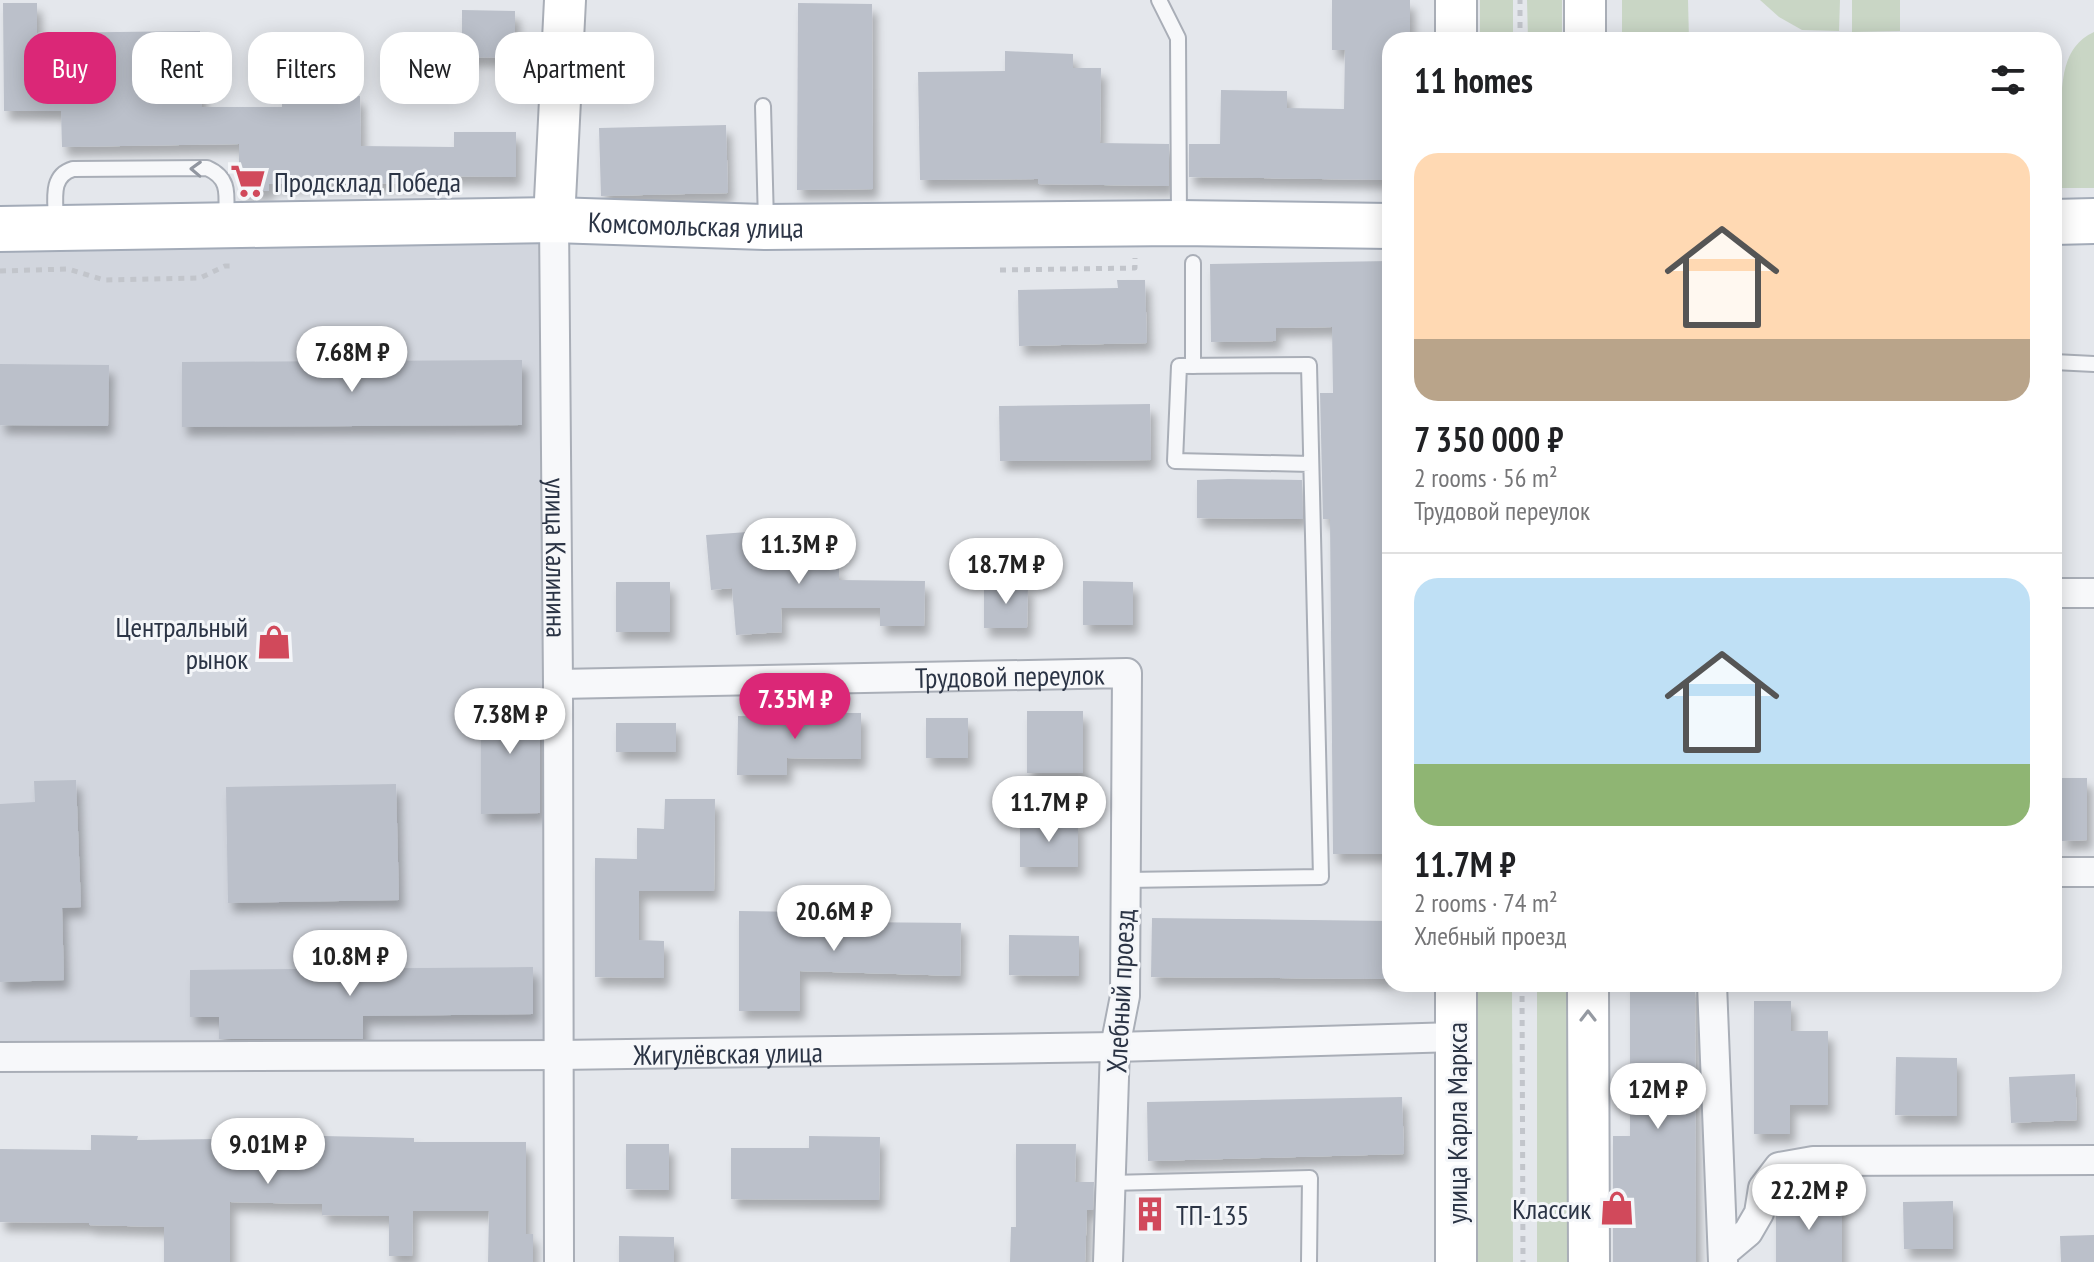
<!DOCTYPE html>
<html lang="en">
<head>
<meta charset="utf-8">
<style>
	:root { --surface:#fff; --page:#f2f2f2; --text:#202124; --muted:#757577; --line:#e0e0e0; --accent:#db2777 }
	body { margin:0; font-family:"PT Sans Narrow",sans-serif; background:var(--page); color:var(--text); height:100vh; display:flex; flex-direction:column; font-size:30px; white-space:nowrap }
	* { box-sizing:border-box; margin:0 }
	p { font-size:26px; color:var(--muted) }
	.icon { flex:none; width:44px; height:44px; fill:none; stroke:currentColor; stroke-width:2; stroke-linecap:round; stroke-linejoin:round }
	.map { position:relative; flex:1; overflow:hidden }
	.panel { position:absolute; left:1382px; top:32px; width:680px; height:960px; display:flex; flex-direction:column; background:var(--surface); border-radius:24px; box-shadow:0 4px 20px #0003 }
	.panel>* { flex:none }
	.banner { position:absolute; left:24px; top:32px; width:760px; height:72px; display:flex; gap:16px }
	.price { position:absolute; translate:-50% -68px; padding:0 18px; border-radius:28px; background:#fff; color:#222; font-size:26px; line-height:52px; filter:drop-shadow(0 2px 4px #0008) }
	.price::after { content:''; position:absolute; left:50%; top:48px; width:24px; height:18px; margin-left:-12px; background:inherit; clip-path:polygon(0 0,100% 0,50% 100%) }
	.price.active { background:var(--accent); color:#fff }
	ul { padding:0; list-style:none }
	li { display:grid; align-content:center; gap:16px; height:424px; padding:0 32px }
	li+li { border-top:2px solid var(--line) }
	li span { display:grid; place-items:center; height:248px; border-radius:24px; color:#555 }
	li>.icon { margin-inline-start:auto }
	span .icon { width:144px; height:144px; fill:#fffc; stroke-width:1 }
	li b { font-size:34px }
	h2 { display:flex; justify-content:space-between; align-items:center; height:96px; padding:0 32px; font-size:34px }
	.chip { padding:0 28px; border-radius:24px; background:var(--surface); box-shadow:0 4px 20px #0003; font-size:28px; line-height:72px }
	.chip.active { background:var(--accent); color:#fff }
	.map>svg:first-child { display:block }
	.built { fill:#d2d6de }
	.green { fill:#c9d6c5 }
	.building { fill:#bbc0ca; filter:url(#shadow) }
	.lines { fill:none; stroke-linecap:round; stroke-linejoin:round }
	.lane-casing { stroke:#a9aeb7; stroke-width:18 }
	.street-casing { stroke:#a9aeb7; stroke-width:32 }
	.secondary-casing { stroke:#a9aeb7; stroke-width:44 }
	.primary-casing { stroke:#a3abb8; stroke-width:48 }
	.path { stroke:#c2c5cb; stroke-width:5; stroke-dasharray:6 6; stroke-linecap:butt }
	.lane { stroke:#f7f8fa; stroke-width:14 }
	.street { stroke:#f7f8fa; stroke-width:28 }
	.secondary { stroke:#fff; stroke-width:40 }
	.primary { stroke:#fff; stroke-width:44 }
	.oneway { stroke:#9196a0 }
	.oneway2 { stroke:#959aa2 }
	.labels { text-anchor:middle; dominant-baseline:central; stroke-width:6; stroke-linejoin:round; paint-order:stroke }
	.poi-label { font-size:28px; fill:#2b3445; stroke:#f4f6f9; text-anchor:start }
	.street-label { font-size:28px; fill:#2b3445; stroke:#f4f6f9 }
</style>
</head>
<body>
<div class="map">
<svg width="2094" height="1262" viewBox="0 0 2094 1262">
	<defs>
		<filter id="shadow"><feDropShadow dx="5" dy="9" stdDeviation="4" flood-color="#0004"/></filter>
	</defs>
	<rect width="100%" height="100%" fill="#e4e7ec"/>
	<polygon class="built" points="545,230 550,1047 0,1048 0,238"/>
	<g class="green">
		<rect x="1480" y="0" width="33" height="40"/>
		<polygon points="1527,0 1562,0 1562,40 1528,40"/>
		<polygon points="1622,0 1688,0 1689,40 1622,39"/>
		<polygon points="1760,0 1840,0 1839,31 1802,30 1779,17"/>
		<polygon points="1852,0 1900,0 1900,31 1852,32"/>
		<path d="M2094 32V188H2054V114L2060 113C2063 82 2061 47 2094 32Z"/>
		<polygon points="1476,984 1512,984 1513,1262 1476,1262"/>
		<rect x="1537" y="984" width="35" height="278"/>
	</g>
	<g class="building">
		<polygon points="1332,0 1410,0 1410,40 1390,40 1390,180 1189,177 1189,144 1220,144 1221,90 1287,91 1287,108 1344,109 1345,50 1332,50"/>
		<polygon points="3,3 37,3 37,33 200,31 202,107 282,107 282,97 360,96 361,146 454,147 454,132 516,132 516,177 437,176 437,183 269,184 269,191 239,191 239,144 62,147 61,111 4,111"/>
		<polygon points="798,3 872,4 873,189 797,190"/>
		<polygon points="462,10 515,11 515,58 462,57"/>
		<polygon points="1005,51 1073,54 1073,68 1101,68 1100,143 1169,144 1169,186 1038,184 1038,179 920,180 918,72 1005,71"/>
		<polygon points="726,125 728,193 601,196 599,128"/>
		<polygon points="1390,261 1390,854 1333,854 1330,519 1323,519 1320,393 1333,393 1332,327 1276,328 1276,341 1211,342 1210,264"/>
		<polygon points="1117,280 1145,280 1147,343 1019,346 1018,290 1118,288"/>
		<polygon points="522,360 522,425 182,427 182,362"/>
		<polygon points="0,364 109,365 108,426 0,425"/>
		<polygon points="1150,404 1151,460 1000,461 999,406"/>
		<polygon points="1228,479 1302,480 1303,519 1197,518 1197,480"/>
		<polygon points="774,530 777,567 839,567 839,580 925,581 924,626 880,626 880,608 781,608 782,632 736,635 732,588 711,590 706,535"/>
		<polygon points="1083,581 1133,582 1133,625 1083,625"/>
		<rect x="616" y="582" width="54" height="50"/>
		<polygon points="984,584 1028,585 1027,628 984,628"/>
		<polygon points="481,698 540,698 540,813 481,814"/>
		<rect x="1027" y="711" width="56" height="62"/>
		<polygon points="821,713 861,713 861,759 787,758 787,775 737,775 738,716 821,717"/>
		<rect x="926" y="718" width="42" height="40"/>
		<rect x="616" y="723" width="60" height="29"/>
		<polygon points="2054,778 2087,778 2087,840 2062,841 2062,820 2054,820"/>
		<polygon points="76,780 81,907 62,908 64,980 0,982 0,804 35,802 34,781"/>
		<polygon points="396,784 399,900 228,903 226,787"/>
		<polygon points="665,799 715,799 714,891 639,891 639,940 664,941 664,978 595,977 595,858 637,859 637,828 664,829"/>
		<rect x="1020" y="822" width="58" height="45"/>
		<polygon points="739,911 800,912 800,915 846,915 846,922 961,923 960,976 800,971 800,1011 739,1011"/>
		<polygon points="1152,918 1390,921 1390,979 1151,977"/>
		<polygon points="1009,935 1079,936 1079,976 1009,975"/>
		<polygon points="533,967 533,1014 363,1016 363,1039 219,1039 219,1017 190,1017 190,970"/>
		<polygon points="1630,984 1695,984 1696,1262 1613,1262 1613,1136 1630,1136"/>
		<polygon points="1754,1001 1791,1001 1791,1031 1828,1031 1828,1105 1790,1105 1790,1134 1754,1134"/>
		<polygon points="1896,1057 1957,1058 1957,1116 1895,1115"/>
		<polygon points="2075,1074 2077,1120 2011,1123 2009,1077"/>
		<polygon points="1402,1097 1404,1154 1148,1161 1147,1102"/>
		<polygon points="91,1135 138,1136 137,1140 218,1139 323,1140 323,1136 414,1138 414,1142 526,1142 526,1234 533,1234 533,1262 488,1262 489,1211 413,1211 412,1256 389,1256 389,1216 322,1215 322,1204 230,1202 230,1262 164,1262 164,1227 89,1225 89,1223 0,1222 0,1149 91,1150"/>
		<polygon points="809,1136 880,1137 879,1200 731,1199 731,1148 809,1148"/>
		<polygon points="626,1144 669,1144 669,1190 626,1189"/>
		<polygon points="1016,1144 1076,1144 1075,1182 1094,1182 1093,1210 1087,1210 1085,1262 1010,1262 1011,1227 1016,1227"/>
		<polygon points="1778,1201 1842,1201 1842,1262 1776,1262 1776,1214"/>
		<polygon points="1953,1201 1953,1249 1904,1249 1903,1202"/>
		<polygon points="2094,1235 2094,1262 2061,1262 2060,1236"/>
		<polygon points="619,1236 674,1237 674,1262 619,1262"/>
	</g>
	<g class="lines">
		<g class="lane-casing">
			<g id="lane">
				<polyline points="1159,0 1178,38 1179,219"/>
				<polyline points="763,106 766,223"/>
				<path d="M56 223C56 202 49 176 73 169L207 168C232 179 226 197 226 221"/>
				<polyline points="2054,362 2094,364"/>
				<polyline points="1193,366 1193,263"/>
				<polyline points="1126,880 1321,877 1309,365 1179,366 1175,461 1311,464"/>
				<polyline points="1110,1183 1310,1178 1309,1262"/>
			</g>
		</g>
		<g class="street-casing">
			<g id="street">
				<path id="s1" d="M554 220 558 684 559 1262"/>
				<polyline points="2054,593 2094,593"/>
				<path id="s2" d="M558 684 1127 673 1125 996 1115 1047 1108 1262"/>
				<polyline points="2054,872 2094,872"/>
				<polyline points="1712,984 1723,1262"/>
				<path id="s3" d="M0 1057 559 1055 1115 1047 1456 1037"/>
				<polyline points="1723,1253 1748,1232 1759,1213 1763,1188 1779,1167 1813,1161 2094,1160"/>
			</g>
		</g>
		<g class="secondary-casing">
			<g id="secondary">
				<polyline points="1456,0 1456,40"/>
				<polyline points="1585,0 1585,40"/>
				<polyline points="554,220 565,0"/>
				<polyline points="1456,984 1456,1262"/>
				<polyline points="1588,984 1589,1262"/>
			</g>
		</g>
		<g class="primary-casing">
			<g id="primary">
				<polyline points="2054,222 2094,221"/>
				<path id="s4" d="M0 229 554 220 766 227 1179 223 1390 226"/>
			</g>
		</g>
		<g class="path">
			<polyline points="1520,40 1520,0"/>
			<polyline points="1000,270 1135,268 1135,258"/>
			<polyline points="0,271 68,269 104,280 200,278 225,266 231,266"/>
			<polyline points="1522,984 1523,1262"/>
		</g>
		<use href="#lane" class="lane"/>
		<use href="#street" class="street"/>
		<use href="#secondary" class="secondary"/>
		<use href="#primary" class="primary"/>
	</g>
	<defs><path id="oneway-chevron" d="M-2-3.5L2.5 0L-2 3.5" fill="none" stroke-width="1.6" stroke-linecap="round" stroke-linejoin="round" transform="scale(2)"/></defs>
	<use class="oneway" href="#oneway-chevron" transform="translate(196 169) rotate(-178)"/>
	<use class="oneway2" href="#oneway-chevron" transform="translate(1588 1016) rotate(-90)"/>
	<defs>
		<g id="supermarket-bare" transform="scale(2.76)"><path d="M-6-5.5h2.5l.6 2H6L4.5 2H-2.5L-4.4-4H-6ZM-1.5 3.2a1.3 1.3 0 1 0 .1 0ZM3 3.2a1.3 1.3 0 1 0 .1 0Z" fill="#d1495b" stroke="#f4f6f9" stroke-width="2.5" paint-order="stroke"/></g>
		<g id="shop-bare" transform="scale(2.76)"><path d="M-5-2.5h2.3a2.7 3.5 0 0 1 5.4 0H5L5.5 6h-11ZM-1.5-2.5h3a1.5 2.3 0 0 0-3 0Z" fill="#d1495b" stroke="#f4f6f9" stroke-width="2.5" paint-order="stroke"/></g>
		<g id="building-bare" transform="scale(2.76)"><path d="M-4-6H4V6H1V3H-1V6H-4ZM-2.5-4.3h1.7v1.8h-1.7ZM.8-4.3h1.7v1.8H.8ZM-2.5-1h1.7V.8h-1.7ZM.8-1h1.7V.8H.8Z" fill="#d1495b" stroke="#f4f6f9" stroke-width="2.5" paint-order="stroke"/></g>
	</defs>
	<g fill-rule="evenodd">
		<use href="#supermarket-bare" x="248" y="181"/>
		<use href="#shop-bare" x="274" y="642"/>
		<use href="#shop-bare" x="1617" y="1208"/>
		<use href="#building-bare" x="1150" y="1214"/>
	</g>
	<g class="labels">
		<g class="poi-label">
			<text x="274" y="181">Продсклад Победа</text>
			<text x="248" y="626" text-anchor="end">Центральный<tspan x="248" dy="32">рынок</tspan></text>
			<text x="1591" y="1208" text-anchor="end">Классик</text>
			<text x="1176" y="1214">ТП-135</text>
		</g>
		<g class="street-label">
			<text stroke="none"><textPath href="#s4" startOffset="696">Комсомольская улица</textPath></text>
			<text stroke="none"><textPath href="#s1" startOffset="338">улица Калинина</textPath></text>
			<text stroke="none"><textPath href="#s2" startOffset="452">Трудовой переулок</textPath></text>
			<text transform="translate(1120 991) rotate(-87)">Хлебный проезд</text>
			<text stroke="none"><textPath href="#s3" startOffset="728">Жигулёвская улица</textPath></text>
			<text transform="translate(1456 1123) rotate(-90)">улица Карла Маркса</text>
		</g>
	</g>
</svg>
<b class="price" style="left:352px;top:394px">7.68M ₽</b>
<b class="price" style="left:799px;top:586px">11.3M ₽</b>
<b class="price" style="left:1006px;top:606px">18.7M ₽</b>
<b class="price active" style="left:795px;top:741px">7.35M ₽</b>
<b class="price" style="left:510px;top:756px">7.38M ₽</b>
<b class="price" style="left:1049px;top:844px">11.7M ₽</b>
<b class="price" style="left:834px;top:953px">20.6M ₽</b>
<b class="price" style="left:350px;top:998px">10.8M ₽</b>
<b class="price" style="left:1658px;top:1131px">12M ₽</b>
<b class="price" style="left:268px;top:1186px">9.01M ₽</b>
<b class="price" style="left:1809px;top:1232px">22.2M ₽</b>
<div class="banner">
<a class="chip active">Buy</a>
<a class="chip">Rent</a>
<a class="chip">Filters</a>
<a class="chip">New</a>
<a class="chip">Apartment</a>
</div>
<section class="panel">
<h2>11 homes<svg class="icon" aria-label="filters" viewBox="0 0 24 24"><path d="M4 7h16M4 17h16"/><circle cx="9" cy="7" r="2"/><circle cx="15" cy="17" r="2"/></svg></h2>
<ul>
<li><span style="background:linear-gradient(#ffd9b3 75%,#b9a48a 0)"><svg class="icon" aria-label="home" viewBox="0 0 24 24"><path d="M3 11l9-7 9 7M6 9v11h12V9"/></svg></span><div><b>7 350 000 ₽</b><p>2 rooms · 56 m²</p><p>Трудовой переулок</p></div></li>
<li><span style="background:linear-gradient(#bfe0f5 75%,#8fb573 0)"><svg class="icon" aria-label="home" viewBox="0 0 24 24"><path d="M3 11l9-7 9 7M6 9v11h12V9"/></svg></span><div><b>11.7M ₽</b><p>2 rooms · 74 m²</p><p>Хлебный проезд</p></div></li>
</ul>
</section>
</div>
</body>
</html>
